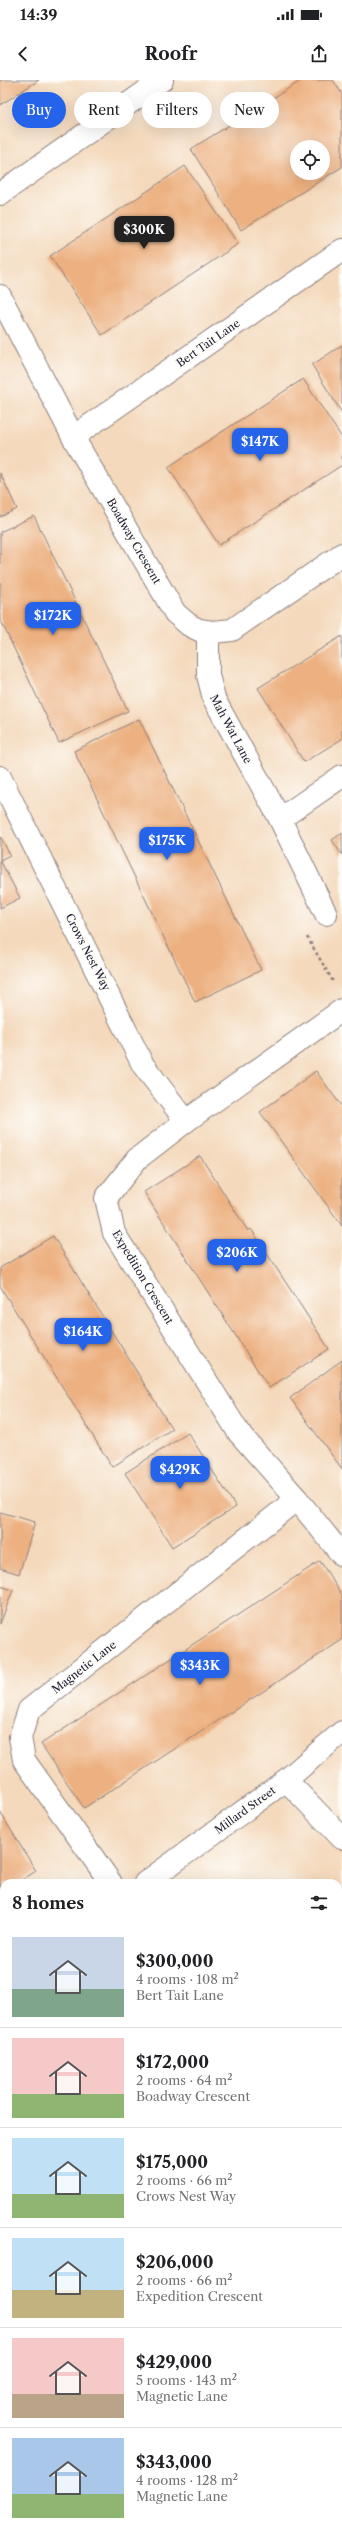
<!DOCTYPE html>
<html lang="en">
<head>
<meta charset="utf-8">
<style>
	:root { --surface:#fff; --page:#f2f2f2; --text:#202124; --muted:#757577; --line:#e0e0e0; --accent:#2563eb }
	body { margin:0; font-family:"Libre Caslon Text",serif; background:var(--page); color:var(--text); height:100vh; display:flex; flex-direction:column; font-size:15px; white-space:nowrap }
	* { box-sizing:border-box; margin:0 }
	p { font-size:13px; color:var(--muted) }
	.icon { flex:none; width:22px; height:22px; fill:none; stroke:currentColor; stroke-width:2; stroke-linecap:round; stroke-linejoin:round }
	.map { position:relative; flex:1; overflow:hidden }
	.details { position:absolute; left:0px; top:1799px; width:342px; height:656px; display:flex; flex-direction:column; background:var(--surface); border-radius:12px 12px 0 0; box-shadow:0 4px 16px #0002 }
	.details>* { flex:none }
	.guide { position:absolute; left:12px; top:12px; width:318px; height:36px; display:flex; gap:8px }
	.controls { position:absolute; left:290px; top:60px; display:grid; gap:8px }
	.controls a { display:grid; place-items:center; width:40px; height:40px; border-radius:50%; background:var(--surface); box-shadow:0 4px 16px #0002; font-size:20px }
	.price { position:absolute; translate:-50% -34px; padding:0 9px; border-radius:8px; background:var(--accent); color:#fff; font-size:13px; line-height:26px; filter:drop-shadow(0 1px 2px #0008) }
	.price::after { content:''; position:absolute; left:50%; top:24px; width:12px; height:9px; margin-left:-6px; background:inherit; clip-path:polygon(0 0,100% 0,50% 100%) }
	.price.selected { background:#222; color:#fff }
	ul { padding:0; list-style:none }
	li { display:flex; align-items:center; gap:12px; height:100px; padding:0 12px }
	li+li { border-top:1px solid var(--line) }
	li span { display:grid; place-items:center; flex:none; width:112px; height:80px; border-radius:0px; color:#555 }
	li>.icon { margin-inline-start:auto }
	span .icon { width:48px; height:48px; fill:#fffc; stroke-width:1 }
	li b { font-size:17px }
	h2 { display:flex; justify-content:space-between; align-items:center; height:48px; padding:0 12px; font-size:17px }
	.chip { padding:0 14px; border-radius:18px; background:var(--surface); box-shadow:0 4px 16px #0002; font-size:14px; line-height:36px }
	.chip.selected { background:var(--accent); color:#fff }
	.status { display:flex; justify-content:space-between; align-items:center; height:28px; padding:0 20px; background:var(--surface); direction:ltr }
	.status svg { height:11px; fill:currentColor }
	header { display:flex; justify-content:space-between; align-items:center; height:52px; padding:0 12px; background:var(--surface); font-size:18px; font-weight:800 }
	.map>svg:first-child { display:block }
	.building { fill:#edb181; fill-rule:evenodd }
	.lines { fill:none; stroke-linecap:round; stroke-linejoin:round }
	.minor-casing { stroke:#8b7e7c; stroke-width:24 }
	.path { stroke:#8b7e7c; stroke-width:2.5; stroke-dasharray:3 3; stroke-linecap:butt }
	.minor { stroke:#fff; stroke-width:22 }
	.labels { text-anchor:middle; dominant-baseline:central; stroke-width:4; stroke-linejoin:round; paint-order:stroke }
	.street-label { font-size:11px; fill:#22223b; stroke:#fdfcf7 }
</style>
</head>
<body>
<div class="status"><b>14:39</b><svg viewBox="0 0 49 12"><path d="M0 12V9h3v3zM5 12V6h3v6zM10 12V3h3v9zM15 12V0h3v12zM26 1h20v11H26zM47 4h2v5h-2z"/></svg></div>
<header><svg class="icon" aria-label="back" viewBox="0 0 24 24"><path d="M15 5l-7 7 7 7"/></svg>Roofr<svg class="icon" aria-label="share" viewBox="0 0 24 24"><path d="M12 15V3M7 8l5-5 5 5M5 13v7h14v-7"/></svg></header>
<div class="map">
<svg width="342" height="2455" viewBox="0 0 342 2455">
	<rect width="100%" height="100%" fill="#fdfcf7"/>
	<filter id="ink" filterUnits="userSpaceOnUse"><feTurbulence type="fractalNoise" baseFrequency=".025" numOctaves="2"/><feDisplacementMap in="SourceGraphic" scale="8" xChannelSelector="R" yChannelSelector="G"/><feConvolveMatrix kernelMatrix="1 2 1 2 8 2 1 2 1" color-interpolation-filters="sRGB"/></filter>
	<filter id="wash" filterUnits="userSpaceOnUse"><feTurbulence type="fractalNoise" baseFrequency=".012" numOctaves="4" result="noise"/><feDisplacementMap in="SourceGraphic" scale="16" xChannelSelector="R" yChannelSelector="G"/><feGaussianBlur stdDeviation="0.9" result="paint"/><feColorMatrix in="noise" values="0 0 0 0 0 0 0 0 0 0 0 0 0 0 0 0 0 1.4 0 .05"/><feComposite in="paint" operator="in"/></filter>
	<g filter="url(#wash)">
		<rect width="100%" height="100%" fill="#f4d9bc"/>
		<g id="blocks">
			<g class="building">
				<polygon points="0,0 39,0 0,25"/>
				<path d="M302 0H333L342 14V87L241 150 191 69ZM297 67H323V93H297Z"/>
				<polygon points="185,86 238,164 102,255 50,176"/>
				<polygon points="342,265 342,333 312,285"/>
				<polygon points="303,299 342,358 342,385 219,465 168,387"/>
				<polygon points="0,393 17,429 0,437"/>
				<polygon points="34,436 128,631 59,663 0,539 0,452"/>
				<polygon points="342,556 342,659 304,682 258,608"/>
				<polygon points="139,639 261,890 195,922 74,671"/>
				<polygon points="342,753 342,775 332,760"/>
				<polygon points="0,756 10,775 0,780 20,818 0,828"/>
				<polygon points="316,991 342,1027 342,1146 260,1032"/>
				<polygon points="200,1076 248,1151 251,1149 329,1269 269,1308 144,1112"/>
				<polygon points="53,1156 172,1349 112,1387 0,1206 0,1188"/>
				<polygon points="342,1280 342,1389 290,1318"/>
				<polygon points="188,1353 236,1427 172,1467 125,1393"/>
				<polygon points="0,1432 35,1442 19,1494 0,1488"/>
				<polygon points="320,1481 342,1515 342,1560 84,1728 41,1664"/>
				<polygon points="0,1506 13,1510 0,1544"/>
				<polygon points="0,1732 36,1791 17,1803 4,1803 4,1811 0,1814"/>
				<polygon points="338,1885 342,1891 342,2021 338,2024"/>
				<polygon points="0,2024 4,2030 4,2172 0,2166"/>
				<polygon points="342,2207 342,2295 338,2298 338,2209"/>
				<polygon points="20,2451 96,2451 99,2455 16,2455"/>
			</g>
		</g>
	</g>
	<g filter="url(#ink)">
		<use href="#blocks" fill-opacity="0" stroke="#8b7e7c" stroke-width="1"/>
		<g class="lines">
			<g class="minor-casing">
				<g id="minor">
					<polyline points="0,114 162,0"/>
					<polyline points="0,216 73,357 175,533 189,545 199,550 213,552 232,550 342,474"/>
					<polyline points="73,357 342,170"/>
					<polyline points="208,552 208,595 214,619 280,739 326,834"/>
					<polyline points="0,697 143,985 186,1041"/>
					<polyline points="280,739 342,696"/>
					<polyline points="342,930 186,1041 137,1079 106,1118 114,1153 239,1353 297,1419 342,1475"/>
					<polyline points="286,1700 342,1758"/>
					<polyline points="111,1803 24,1680 20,1657 29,1630 297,1419"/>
					<polyline points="145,1803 286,1700 342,1652"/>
					<polyline points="0,1906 4,1903"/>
					<polyline points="0,2261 4,2266"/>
					<polyline points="0,2391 4,2387"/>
				</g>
			</g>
			<g class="path">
				<polyline points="307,857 334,903"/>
				<polyline points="338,2418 342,2416"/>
				<polyline points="286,2455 292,2451"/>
			</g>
			<use href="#minor" class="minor"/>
		</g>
	</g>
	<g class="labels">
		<g class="street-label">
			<text transform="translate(208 263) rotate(-35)">Bert Tait Lane</text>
			<text transform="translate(134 461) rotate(60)">Boadway Crescent</text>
			<text transform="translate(231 649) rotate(62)">Mah Wat Lane</text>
			<text transform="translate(88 872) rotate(63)">Crows Nest Way</text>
			<text transform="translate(143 1197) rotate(59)">Expedition Crescent</text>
			<text transform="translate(84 1587) rotate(-38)">Magnetic Lane</text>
			<text transform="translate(245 1730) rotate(-36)">Millard Street</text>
		</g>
	</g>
</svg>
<div class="controls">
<a><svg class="icon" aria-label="locate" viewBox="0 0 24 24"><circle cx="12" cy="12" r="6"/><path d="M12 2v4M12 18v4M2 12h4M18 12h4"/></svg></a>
</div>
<b class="price selected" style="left:144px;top:170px">$300K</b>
<b class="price" style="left:260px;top:382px">$147K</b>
<b class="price" style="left:53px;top:556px">$172K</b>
<b class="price" style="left:167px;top:781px">$175K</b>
<b class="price" style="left:237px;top:1193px">$206K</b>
<b class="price" style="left:83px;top:1272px">$164K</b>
<b class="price" style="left:180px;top:1410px">$429K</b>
<b class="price" style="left:200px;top:1606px">$343K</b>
<div class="guide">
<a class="chip selected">Buy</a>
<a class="chip">Rent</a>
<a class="chip">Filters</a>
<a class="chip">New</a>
</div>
<section class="details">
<h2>8 homes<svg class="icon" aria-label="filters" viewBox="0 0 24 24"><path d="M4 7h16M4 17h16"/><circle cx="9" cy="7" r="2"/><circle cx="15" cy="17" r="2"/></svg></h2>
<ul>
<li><span style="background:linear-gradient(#c9d6e8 65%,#7fa58c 0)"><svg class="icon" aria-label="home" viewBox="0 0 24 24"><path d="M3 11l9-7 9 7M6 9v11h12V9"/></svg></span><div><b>$300,000</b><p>4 rooms · 108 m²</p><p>Bert Tait Lane</p></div></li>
<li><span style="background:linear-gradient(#f6c9c9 70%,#8fb573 0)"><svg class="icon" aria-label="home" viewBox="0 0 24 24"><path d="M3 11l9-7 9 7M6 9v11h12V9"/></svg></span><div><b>$172,000</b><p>2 rooms · 64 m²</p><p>Boadway Crescent</p></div></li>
<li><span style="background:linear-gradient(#bfe0f5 70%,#8fb573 0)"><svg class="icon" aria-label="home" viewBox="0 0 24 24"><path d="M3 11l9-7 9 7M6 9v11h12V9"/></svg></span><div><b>$175,000</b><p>2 rooms · 66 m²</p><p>Crows Nest Way</p></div></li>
<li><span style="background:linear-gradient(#bfe0f5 65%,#c2b280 0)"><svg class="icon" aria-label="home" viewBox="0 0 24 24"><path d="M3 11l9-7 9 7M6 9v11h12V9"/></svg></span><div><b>$206,000</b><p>2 rooms · 66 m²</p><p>Expedition Crescent</p></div></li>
<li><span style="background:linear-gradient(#f6c9c9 70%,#b9a48a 0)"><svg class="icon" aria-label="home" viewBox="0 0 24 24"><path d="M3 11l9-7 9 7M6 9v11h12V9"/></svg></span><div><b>$429,000</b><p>5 rooms · 143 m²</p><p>Magnetic Lane</p></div></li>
<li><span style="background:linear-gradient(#a9c7e8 70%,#8fb573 0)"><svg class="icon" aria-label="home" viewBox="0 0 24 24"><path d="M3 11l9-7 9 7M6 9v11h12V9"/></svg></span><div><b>$343,000</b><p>4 rooms · 128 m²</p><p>Magnetic Lane</p></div></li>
</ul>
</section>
</div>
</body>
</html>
